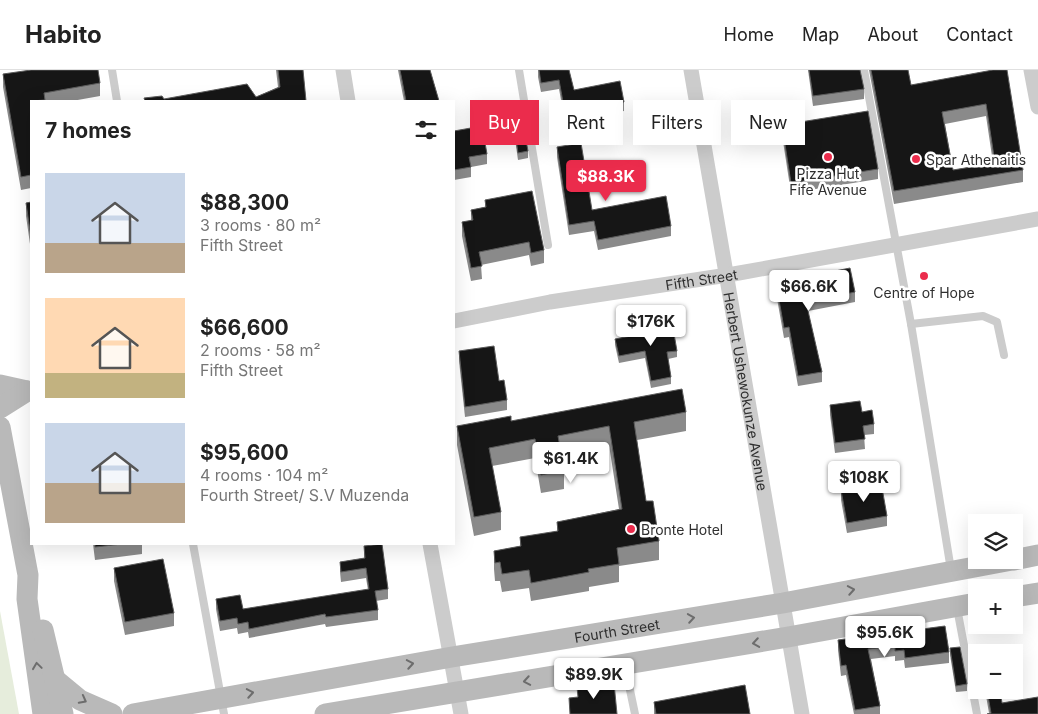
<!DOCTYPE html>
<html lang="en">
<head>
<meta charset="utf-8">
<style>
	:root { --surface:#fff; --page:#f2f2f2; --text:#222; --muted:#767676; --line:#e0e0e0; --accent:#eb2c4c }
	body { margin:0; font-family:Inter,sans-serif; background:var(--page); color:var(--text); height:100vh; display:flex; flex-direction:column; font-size:19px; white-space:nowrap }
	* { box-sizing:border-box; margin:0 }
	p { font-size:16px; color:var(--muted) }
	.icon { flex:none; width:28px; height:28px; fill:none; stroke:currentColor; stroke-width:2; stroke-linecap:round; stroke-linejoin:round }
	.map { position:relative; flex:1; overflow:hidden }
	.side { position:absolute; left:30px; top:30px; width:425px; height:445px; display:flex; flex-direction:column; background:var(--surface); border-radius:0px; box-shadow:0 5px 20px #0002 }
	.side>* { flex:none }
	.hud { position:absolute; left:470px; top:30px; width:475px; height:45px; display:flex; gap:10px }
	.controls { position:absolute; left:968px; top:444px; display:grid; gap:10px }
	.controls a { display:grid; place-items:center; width:55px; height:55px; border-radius:0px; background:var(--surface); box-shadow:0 5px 20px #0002; font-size:25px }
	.price { position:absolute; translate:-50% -42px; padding:0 11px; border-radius:5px; background:#fff; color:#222; font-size:16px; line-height:32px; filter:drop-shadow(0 1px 2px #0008) }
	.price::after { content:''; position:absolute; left:50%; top:30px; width:15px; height:11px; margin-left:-8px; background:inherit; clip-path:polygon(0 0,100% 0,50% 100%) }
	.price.on { background:var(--accent); color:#fff }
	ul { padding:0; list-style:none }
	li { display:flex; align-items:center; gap:15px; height:125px; padding:0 15px }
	li span { display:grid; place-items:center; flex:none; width:140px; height:100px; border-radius:0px; color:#555 }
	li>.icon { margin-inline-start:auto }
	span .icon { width:60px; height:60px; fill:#fffc; stroke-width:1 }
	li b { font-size:21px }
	h2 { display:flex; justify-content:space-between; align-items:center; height:60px; padding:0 15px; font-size:21px }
	.pill { padding:0 18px; border-radius:0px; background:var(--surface); box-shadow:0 5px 20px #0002; font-size:18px; line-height:45px }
	.pill.on { background:var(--accent); color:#fff }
	header { display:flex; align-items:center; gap:30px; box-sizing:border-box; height:70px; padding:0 25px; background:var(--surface); border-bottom:1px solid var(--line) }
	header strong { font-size:24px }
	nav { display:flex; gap:28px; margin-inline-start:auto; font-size:18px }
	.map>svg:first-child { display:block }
	.green { fill:#e6eddc }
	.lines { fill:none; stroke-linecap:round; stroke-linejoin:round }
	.lane { stroke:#ccc; stroke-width:8 }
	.street { stroke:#ccc; stroke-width:15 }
	.secondary { stroke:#b9b9b9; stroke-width:21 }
	.wall { fill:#8a8a8a; fill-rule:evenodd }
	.building { fill:#161616; stroke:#5c5c5c; fill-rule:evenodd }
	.oneway { stroke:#6d6d6d }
	.poi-dot { fill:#eb2c4c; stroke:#fff; stroke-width:2 }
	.labels { text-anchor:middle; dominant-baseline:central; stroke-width:5; stroke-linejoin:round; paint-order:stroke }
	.poi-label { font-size:14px; fill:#2f2f2f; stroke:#fff; text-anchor:start }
	.street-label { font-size:14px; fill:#2f2f2f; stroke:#fff }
</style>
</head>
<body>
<header>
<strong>Habito</strong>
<nav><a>Home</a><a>Map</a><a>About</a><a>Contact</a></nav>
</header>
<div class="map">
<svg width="1038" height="644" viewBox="0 0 1038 644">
	<rect width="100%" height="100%" fill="#fff"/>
	<polygon class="green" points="0,541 19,644 0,644"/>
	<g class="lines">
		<g class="lane">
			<polyline points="112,0 117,31"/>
			<polyline points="519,0 548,175"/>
			<polyline points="864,0 911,254 951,500"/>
			<polyline points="911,254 983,246 997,252 1004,285"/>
			<polyline points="193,474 224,644"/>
			<polyline points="957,538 977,644"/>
			<polyline points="625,596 635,644"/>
		</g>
		<g class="street">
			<polyline points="343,0 348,31"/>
			<path id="s1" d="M691 0 802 644"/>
			<polyline points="1031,0 1038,37"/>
			<path id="s2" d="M454 251 550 232 728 205 1038 149"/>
			<polyline points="430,474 461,644"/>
		</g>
		<g class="secondary">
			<polyline points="0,315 27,321"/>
			<polyline points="0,338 27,321"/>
			<polyline points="0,357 28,505 27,529 43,644"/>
			<polyline points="1014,490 1038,485"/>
			<polyline points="1014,527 1038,523"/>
			<polyline points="43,560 63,644"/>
			<polyline points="57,611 80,630 112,644"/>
			<path id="s3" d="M133 644 452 587 783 533 1012 490"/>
			<polyline points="325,644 788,567 976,533"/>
		</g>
	</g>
	<g class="wall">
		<polygon points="276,0 303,0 306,31 144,31 144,28 164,29 256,27 278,17"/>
		<polygon points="398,0 430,0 439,31 404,31"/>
		<polygon points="538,0 569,0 574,20 624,32 624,41 565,52 559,19 541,22 538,7"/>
		<polygon points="808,0 860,0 864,19 864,29 813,36"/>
		<path d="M869 0H908L911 15 993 0 1023 100V112L894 134ZM986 46 993 93 953 100 945 54Z"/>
		<polygon points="3,4 100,13 100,26 72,31 31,31 31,118 21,120 3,17"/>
		<polygon points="514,55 528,81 528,88 518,90 514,62"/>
		<polygon points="782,55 878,99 878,109 791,123 782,65"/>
		<polygon points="454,61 487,84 487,94 471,97 471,107 454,110"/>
		<polygon points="557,77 592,140 671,156 671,166 598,180 594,161 569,165 557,87"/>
		<polygon points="485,130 544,180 544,193 531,196 529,185 481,195 482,209 471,211 462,166 462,152 471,151 471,140 485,137"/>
		<polygon points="31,132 31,181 26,146 26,133"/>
		<polygon points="776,213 855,222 855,232 808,241 822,302 822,312 798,316 789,267 784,268 776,223"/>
		<polygon points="640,253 664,260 677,281 677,287 668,289 671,307 671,314 651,318 645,288 619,293 615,275 615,269 641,264"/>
		<polygon points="459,281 499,311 507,330 507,340 465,347 459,291"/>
		<polygon points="830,335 862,342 874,354 874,364 864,365 865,379 835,383 830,345"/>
		<polygon points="686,342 686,361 637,370 646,431 659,471 659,490 619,496 619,512 589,517 589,521 531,531 529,518 502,522 500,511 495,511 494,499 494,481 520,476 520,467 557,462 557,452 619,439 609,375 561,384 564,400 564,419 541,423 535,388 492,396 501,442 501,460 474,466 457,375 457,356 511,351"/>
		<polygon points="841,420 887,446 887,456 847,463 841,430"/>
		<polygon points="93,474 142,474 142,484 95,490"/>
		<polygon points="364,476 388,519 388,529 376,531 378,540 378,550 326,557 325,554 249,568 248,562 238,564 237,558 220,561 216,539 216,529 243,539 368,520 366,508 341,512 340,502 340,492 364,488"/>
		<polygon points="114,498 174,543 174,556 125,565 114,511"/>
		<polygon points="945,556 949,582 949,593 905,598 904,590 895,591 895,586 871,589 880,636 880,644 854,644 846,605 841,606 838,580 838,570"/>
		<polygon points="950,578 967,614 967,621 956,622 950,585"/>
		<polygon points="975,594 976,594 976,610 975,603"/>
		<polygon points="985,620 1000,620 1002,633 1038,627 989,643"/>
		<polygon points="654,632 750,644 654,644"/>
	</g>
	<g class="building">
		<polygon points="31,0 98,0 100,13 44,23 45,30 31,31 31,105 21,107 3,4"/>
		<polygon points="278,0 303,0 306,31 145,31 144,28 162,26 164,29 247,14 256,27 280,17"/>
		<polygon points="400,0 430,0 439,31 406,31"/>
		<polygon points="539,0 569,0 574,20 620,11 624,32 565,43 559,10 541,13"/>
		<polygon points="809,0 860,0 864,19 813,26"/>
		<path d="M871 0H908L911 15 993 0H1007L1023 100 894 121ZM986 34 995 93 953 100 942 42Z"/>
		<polygon points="868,41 878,99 791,113 782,55"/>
		<polygon points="523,53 528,81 518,83 514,55"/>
		<polygon points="482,56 487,84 469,87 471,97 454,100 454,61"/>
		<polygon points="581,73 592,140 666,126 671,156 598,170 594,151 569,155 557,77"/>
		<polygon points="532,121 544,180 531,183 529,172 479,182 482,196 471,198 462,152 473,150 471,140 486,137 485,130"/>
		<polygon points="31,132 31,168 26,133"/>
		<polygon points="850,198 855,222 806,232 822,302 798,306 789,257 784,258 776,213"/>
		<polygon points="662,249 664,260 673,258 677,281 667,282 671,307 651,311 645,281 619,286 615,269 642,264 640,253"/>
		<polygon points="494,276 499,311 504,310 507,330 465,337 459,281"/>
		<polygon points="682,319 686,342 634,352 646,431 653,431 659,471 617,478 619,494 588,499 589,502 531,513 529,500 502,504 500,492 495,493 494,481 521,476 520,467 558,461 557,452 622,439 609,356 558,366 564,400 541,405 535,369 489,378 501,442 474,447 457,356 511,346 511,351"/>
		<polygon points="860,331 862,342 872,340 874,354 863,356 865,369 835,373 830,335"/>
		<polygon points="881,412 887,446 847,453 841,420"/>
		<polygon points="95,474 122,474 95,477"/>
		<polygon points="382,474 388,519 375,521 378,540 326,547 325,544 249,559 248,552 238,554 237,548 220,551 216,529 240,525 243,539 369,519 366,498 341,502 340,492 365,488 364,476"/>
		<polygon points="163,489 174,543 125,552 114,498"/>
		<polygon points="945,556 949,582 905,588 904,580 895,581 895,576 868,579 880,636 855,640 846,595 841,596 838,570"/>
		<polygon points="960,577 967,614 956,616 950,578"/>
		<polygon points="614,613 617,644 570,644 569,628 578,627 577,617"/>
		<polygon points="745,615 750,644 656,644 654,632"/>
		<polygon points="987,620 1000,620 1002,633 1038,627 1038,644 987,644 991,643"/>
	</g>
	<defs><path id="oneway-chevron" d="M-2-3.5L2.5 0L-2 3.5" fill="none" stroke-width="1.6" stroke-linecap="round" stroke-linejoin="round" transform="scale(1.25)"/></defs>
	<g class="oneway">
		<use href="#oneway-chevron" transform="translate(851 520) rotate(-10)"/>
		<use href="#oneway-chevron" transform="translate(691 548) rotate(-9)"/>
		<use href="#oneway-chevron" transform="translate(756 573) rotate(171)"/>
		<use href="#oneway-chevron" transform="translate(410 594) rotate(-10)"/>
		<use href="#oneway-chevron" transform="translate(37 596) rotate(-98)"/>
		<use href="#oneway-chevron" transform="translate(527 611) rotate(170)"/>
		<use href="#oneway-chevron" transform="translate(250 623) rotate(-10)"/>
		<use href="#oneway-chevron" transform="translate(83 630) rotate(28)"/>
	</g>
	<g class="poi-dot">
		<circle cx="828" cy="87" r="5"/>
		<circle cx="916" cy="89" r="5"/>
		<circle cx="924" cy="206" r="5"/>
		<circle cx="631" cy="459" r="5"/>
	</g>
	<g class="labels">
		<g class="poi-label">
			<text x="926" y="89">Spar Athenaitis</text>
			<text x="828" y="103" text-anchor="middle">Pizza Hut<tspan x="828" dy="16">Fife Avenue</tspan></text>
			<text x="924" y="222" text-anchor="middle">Centre of Hope</text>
			<text x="641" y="459">Bronte Hotel</text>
		</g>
		<g class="street-label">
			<text stroke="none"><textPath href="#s2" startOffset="251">Fifth Street</textPath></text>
			<text stroke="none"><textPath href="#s1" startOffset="326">Herbert Ushewokunze Avenue</textPath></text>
			<text stroke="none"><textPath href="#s3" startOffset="491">Fourth Street</textPath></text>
		</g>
	</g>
</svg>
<div class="controls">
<a><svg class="icon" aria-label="layers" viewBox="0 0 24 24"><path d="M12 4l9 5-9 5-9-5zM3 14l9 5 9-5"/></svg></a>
<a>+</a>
<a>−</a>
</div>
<b class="price on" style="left:606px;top:132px">$88.3K</b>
<b class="price" style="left:809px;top:242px">$66.6K</b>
<b class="price" style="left:651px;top:277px">$176K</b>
<b class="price" style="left:571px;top:414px">$61.4K</b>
<b class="price" style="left:864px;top:433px">$108K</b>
<b class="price" style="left:885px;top:588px">$95.6K</b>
<b class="price" style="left:594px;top:630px">$89.9K</b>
<div class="hud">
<a class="pill on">Buy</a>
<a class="pill">Rent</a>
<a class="pill">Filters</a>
<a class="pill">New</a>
</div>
<section class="side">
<h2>7 homes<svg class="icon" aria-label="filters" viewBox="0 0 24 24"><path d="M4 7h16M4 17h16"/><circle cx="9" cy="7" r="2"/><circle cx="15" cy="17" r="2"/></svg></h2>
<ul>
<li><span style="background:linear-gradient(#c9d6e8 70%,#b9a48a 0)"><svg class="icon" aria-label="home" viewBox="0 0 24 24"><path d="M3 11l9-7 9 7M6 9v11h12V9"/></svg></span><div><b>$88,300</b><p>3 rooms · 80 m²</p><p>Fifth Street</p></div></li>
<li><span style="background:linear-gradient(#ffd9b3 75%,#c2b280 0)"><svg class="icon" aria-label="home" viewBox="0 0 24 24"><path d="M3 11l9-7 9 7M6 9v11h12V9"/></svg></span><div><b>$66,600</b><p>2 rooms · 58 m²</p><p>Fifth Street</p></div></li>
<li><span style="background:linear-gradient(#c9d6e8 60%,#b9a48a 0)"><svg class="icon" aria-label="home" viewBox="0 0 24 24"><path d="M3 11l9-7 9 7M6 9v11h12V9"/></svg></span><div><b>$95,600</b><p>4 rooms · 104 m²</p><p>Fourth Street/ S.V Muzenda</p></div></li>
</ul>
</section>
</div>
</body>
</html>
